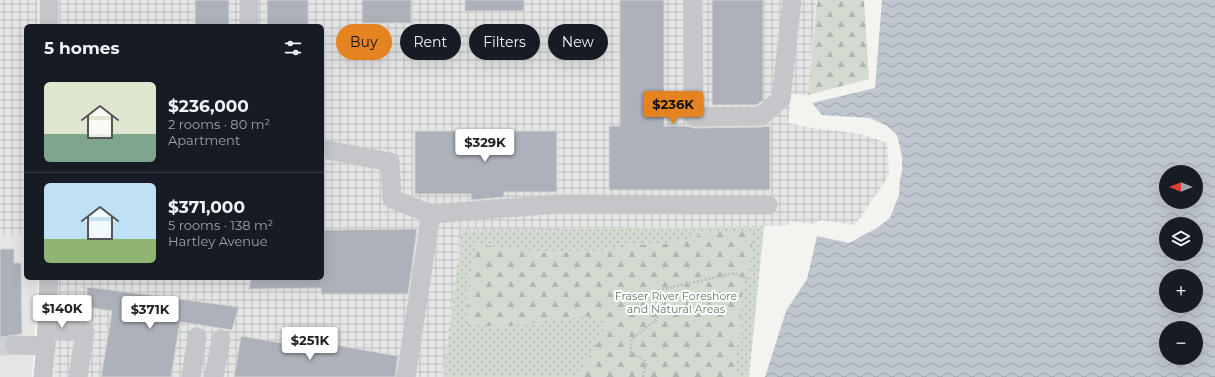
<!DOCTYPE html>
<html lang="en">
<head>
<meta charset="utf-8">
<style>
	:root { --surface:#171b24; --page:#242831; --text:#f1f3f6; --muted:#9ea1a6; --line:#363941; --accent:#e48320 }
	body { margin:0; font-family:Montserrat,sans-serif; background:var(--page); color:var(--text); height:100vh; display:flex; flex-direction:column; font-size:15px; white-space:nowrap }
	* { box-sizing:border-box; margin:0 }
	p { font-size:13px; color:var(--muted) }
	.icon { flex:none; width:22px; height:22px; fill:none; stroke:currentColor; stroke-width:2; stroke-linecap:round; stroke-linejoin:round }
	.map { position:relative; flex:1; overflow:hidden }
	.drawer { position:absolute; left:24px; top:24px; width:300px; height:256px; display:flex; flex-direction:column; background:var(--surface); border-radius:6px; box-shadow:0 4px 16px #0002 }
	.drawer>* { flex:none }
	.guide { position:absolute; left:336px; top:24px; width:380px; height:36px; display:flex; gap:8px }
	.needle { width:26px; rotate:270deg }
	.tools { position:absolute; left:1159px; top:165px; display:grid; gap:8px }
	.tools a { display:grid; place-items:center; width:44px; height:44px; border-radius:50%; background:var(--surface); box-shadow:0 4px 16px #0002; font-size:20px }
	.price { position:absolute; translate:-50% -34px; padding:0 9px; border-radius:4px; background:#fff; color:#222; font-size:13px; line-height:26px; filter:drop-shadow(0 1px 2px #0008) }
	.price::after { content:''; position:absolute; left:50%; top:24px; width:12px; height:9px; margin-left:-6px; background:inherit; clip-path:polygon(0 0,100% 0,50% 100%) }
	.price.selected { background:var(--accent); color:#111 }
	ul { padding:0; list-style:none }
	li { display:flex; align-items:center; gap:12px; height:100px; padding:0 20px }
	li+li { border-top:1px solid var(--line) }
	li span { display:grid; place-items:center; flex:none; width:112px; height:80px; border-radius:6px; color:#555 }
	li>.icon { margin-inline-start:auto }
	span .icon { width:48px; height:48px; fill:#fffc; stroke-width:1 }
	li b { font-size:17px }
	h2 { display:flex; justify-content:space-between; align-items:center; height:48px; padding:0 20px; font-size:17px }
	.tag { padding:0 14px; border-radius:18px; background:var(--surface); box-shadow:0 4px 16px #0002; font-size:14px; line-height:36px }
	.tag.selected { background:var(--accent); color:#111 }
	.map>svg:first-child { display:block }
	.built { fill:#e4e5e4 }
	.industrial { fill:url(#industrial-grid) }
	.grass { fill:url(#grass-dots) }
	.forest { fill:url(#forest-firs) }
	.water { fill:url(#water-waves); fill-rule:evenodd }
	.building { fill:#adb1b9; stroke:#d5d5d3 }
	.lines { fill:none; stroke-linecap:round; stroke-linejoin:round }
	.minor-tunnel { stroke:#cfd2d4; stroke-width:19; stroke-dasharray:19 10; stroke-linecap:butt }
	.path { stroke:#bbbcbf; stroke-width:2.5; stroke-dasharray:2 2; stroke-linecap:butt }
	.minor { stroke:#c4c6ca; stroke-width:19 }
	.labels { text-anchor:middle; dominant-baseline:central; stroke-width:4; stroke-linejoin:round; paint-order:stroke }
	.park-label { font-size:11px; fill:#627963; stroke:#fff }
</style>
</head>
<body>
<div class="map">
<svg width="1215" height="377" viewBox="0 0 1215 377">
	<defs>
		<pattern id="industrial-grid" width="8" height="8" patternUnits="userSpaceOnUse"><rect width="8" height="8" fill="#e4e5e4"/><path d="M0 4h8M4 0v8" fill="none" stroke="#bcbebe"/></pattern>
		<pattern id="grass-dots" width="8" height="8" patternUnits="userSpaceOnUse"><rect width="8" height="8" fill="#d3dbd1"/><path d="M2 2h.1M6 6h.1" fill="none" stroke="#afb6af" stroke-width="1.8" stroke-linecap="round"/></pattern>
		<pattern id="forest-firs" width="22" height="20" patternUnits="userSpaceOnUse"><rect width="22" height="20" fill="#d3dbd1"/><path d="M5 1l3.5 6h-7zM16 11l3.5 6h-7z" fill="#afb6af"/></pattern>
		<pattern id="water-waves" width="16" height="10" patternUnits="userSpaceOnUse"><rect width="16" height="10" fill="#bfc6ce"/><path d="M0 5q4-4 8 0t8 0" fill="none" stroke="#9fa5ad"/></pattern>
	</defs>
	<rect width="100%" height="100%" fill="#f3f4f0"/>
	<polygon class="built" points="0,235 26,235 26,278 38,278 32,377 0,377"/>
	<g class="industrial">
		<polygon points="0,0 38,0 38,26 26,26 26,235 0,235"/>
		<polygon points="59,0 816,0 808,95 791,94 788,123 812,128 861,134 887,143 889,174 882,186 855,225 821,220 812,224 789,221 788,225 764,226 462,230 443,377 54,377 59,278 322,278 322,26 59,26"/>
	</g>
	<polygon class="grass" points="764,226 749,377 443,377 462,230"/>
	<g class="forest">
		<polygon points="817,0 864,0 869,79 808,95"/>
		<polygon points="737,231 753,234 752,252 743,288 735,377 575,377 589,358 607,322 587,316 502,327 467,324 470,273 477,245 514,248 545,253 595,252 629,245 660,245 715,232"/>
	</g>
	<path class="water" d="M882 0H1215V377H765L786 311 807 279 817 236 849 243 877 228 890 218 899 195 900 179 902 172V156L897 135 887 126 870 118 822 115 812 103 875 88ZM1166 172H1196V202H1166ZM1166 224H1196V254H1166ZM1166 276H1196V306H1166ZM1166 328H1196V358H1166Z"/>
	<g class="building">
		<rect x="195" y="0" width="34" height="26"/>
		<rect x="267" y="0" width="41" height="26"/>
		<rect x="362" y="0" width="49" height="23"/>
		<rect x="465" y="0" width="59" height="11"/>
		<polygon points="620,0 664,0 664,126 687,126 694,128 761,127 770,126 770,190 609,190 609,126 620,126"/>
		<polygon points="712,0 763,0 763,100 757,105 712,105"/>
		<polygon points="415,131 557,131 557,192 504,192 504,197 471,200 471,194 415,194"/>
		<polygon points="417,229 408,294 321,294 321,288 249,289 251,278 322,278 322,230"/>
		<polygon points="0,249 14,249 14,263 21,263 22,334 8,336 4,340 3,344 4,350 6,352 0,353"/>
		<polygon points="87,287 172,298 239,307 232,330 180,322 171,377 101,377 112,311 87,307"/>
		<polygon points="241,336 312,348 313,341 398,356 395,377 234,377"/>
	</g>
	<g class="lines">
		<polyline class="minor-tunnel" points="0,346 14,345"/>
		<polyline class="path" points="643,377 646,364 645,361 630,351 632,339 657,319 655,295 659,290 735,273 748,279"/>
		<g class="minor">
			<polyline points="49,0 49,26"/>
			<polyline points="693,0 694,117 761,116 781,99 792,0"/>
			<polyline points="249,26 249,0"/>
			<polyline points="322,149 390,162 392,199 431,214"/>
			<polyline points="47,329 85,332 78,377"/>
			<polyline points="14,345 46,346"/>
			<polyline points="43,377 46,346 49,278"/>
			<polyline points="191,377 197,337"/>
			<polyline points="214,377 221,339"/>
			<polyline points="406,377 431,214 558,204 768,205"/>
		</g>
	</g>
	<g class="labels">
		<g class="park-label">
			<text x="676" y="296">Fraser River Foreshore<tspan x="676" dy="13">and Natural Areas</tspan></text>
		</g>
	</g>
</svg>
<div class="tools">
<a><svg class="needle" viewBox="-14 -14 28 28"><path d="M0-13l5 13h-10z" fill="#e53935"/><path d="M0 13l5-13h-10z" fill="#9ea1a6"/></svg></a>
<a><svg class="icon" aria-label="layers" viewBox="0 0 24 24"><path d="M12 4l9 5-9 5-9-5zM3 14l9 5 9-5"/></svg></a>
<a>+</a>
<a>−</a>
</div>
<b class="price selected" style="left:673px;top:125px">$236K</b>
<b class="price" style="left:485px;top:163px">$329K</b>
<b class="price" style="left:62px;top:329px">$140K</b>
<b class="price" style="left:150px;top:330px">$371K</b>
<b class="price" style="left:310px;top:361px">$251K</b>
<div class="guide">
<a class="tag selected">Buy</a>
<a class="tag">Rent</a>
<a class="tag">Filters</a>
<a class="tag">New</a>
</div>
<section class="drawer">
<h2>5 homes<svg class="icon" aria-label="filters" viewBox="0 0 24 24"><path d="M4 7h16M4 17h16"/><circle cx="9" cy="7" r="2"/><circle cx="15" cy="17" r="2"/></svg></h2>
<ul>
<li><span style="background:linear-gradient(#dfe7d0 65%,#7fa58c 0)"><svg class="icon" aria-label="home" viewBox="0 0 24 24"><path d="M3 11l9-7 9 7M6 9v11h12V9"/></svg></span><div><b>$236,000</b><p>2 rooms · 80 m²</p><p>Apartment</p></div></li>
<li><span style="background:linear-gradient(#bfe0f5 70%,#8fb573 0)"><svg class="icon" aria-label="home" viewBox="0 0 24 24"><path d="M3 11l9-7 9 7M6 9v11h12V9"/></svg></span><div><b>$371,000</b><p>5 rooms · 138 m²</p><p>Hartley Avenue</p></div></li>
</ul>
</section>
</div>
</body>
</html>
